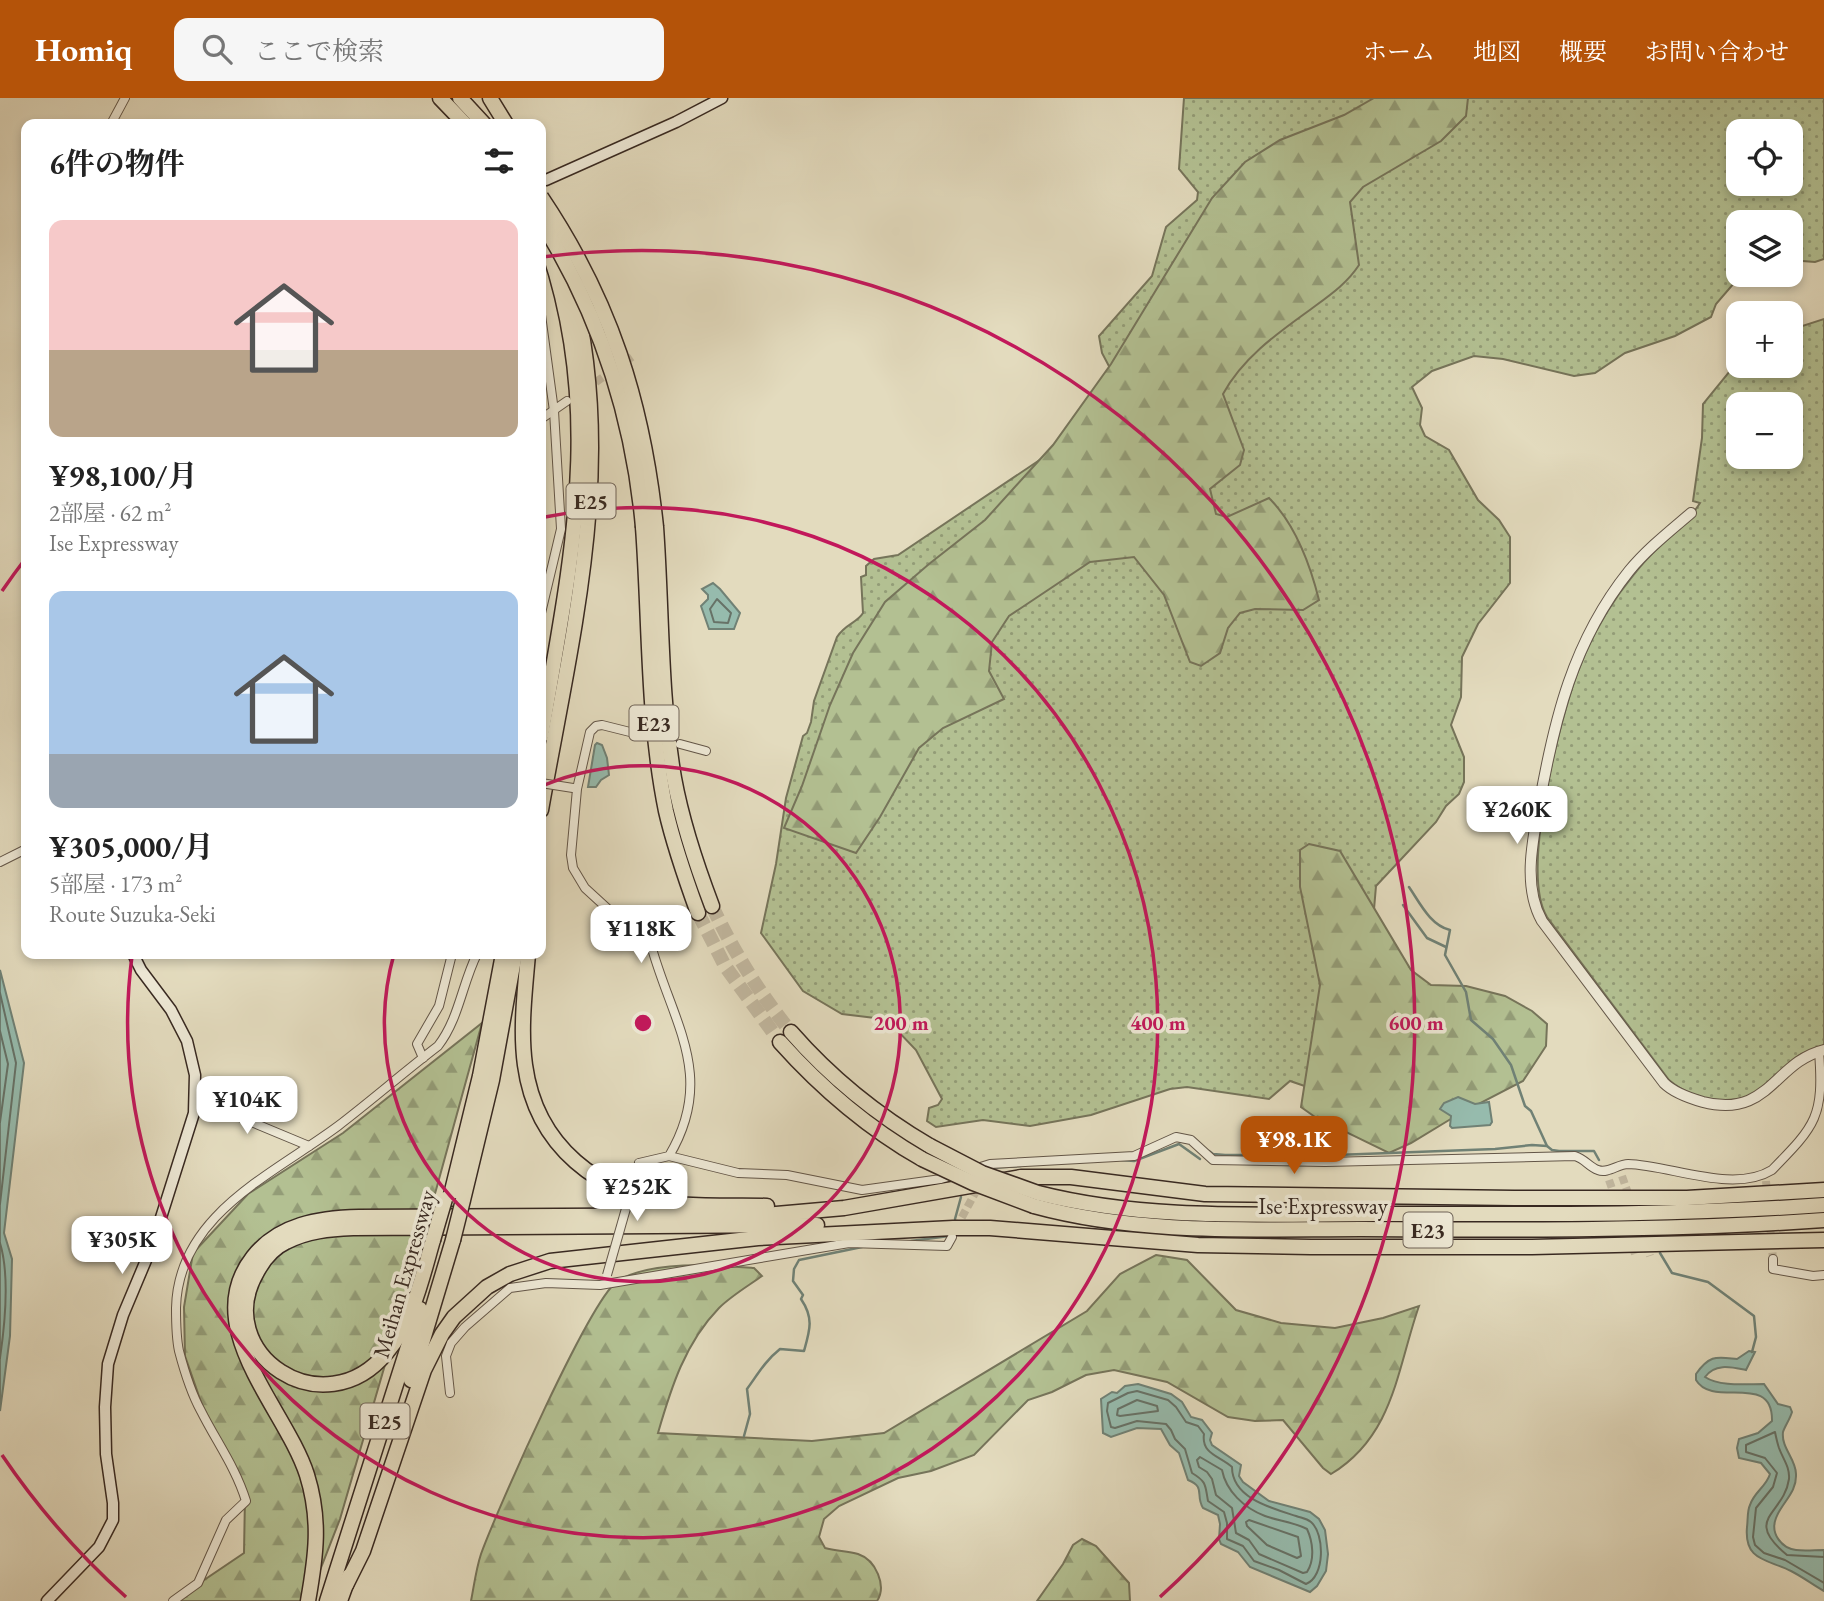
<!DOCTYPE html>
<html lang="ja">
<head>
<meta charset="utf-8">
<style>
	:root { --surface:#fff; --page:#f6f6f6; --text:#222; --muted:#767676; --accent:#b45309 }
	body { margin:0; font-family:"EB Garamond","Noto Serif JP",serif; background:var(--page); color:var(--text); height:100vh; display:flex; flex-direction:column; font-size:26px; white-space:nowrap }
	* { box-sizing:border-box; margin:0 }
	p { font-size:23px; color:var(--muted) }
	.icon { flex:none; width:38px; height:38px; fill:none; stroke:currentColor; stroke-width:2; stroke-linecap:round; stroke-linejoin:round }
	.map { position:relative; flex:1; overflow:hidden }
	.panel { position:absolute; left:21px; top:21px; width:525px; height:840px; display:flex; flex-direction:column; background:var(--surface); border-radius:14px; box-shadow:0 4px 10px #0003 }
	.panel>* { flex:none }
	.fabs { position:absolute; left:1726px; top:21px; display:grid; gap:14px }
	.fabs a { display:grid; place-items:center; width:77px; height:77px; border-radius:14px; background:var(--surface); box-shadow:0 4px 10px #0003; font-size:35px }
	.price { position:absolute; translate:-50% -60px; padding:0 16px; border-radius:14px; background:#fff; color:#222; font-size:23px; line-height:46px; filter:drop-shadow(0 2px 4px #0008) }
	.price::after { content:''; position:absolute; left:50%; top:42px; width:21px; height:16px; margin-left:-10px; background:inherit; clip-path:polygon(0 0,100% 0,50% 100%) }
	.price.on { background:var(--accent); color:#fff }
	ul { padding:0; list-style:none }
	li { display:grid; align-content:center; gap:14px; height:371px; padding:0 28px }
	li span { display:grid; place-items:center; height:217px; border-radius:14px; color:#555 }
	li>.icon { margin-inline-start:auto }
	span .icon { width:126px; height:126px; fill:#fffc; stroke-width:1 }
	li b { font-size:30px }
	h2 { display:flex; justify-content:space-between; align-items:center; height:84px; padding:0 28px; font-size:30px }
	header { display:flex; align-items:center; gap:42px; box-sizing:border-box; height:98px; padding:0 35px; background:var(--accent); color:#fff }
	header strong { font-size:33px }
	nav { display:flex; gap:38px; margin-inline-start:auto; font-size:24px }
	.search { width:490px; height:63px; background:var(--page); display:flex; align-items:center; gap:18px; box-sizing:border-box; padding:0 24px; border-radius:14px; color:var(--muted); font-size:26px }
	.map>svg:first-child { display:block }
	.grass { fill:url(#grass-dots); stroke:#76745a; stroke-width:2; fill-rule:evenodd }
	.forest { fill:url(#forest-firs); stroke:#76745a; stroke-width:2 }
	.water { fill:#96bbad; stroke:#708175; stroke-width:2 }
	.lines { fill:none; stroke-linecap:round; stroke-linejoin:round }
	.shore { stroke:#677267; stroke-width:2 }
	.stream { stroke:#708175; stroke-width:2.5 }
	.minor-tunnel { stroke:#c1b79f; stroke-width:8; stroke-dasharray:8 4; stroke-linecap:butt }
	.motorway-tunnel { stroke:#c1b79f; stroke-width:14; stroke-dasharray:14 7; stroke-linecap:butt }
	.minor-casing { stroke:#635648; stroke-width:10 }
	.tertiary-casing { stroke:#635648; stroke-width:12 }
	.secondary-casing { stroke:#382921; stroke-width:13 }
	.motorway-casing { stroke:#382921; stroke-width:17 }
	.minor { stroke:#ede8d5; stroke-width:8 }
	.tertiary { stroke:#ede8d5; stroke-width:10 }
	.secondary { stroke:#ede8d5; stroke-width:10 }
	.motorway { stroke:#e3dbbe; stroke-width:14 }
	.minor-bridge-casing { stroke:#635648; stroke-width:10; stroke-linecap:butt }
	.motorway-bridge-casing { stroke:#382921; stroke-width:17; stroke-linecap:butt }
	.minor-bridge { stroke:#ede8d5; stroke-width:8 }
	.motorway-bridge { stroke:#e3dbbe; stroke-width:14 }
	.ring { fill:none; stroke:#c2185b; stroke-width:3.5 }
	.labels { text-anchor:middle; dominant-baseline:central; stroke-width:7; stroke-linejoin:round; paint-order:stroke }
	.shield { fill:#ede8d5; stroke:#6e6257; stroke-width:2 }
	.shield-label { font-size:21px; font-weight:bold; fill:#382921 }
	.street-label { font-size:23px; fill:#382921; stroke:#ede8d5 }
	.centre { fill:#c2185b; stroke:#ede8d5; stroke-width:3.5 }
	.ring-label { font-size:21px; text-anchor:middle; font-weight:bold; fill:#c2185b; stroke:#ede8d5; stroke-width:7; stroke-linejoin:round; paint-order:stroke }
</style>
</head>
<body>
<header>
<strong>Homiq</strong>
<div class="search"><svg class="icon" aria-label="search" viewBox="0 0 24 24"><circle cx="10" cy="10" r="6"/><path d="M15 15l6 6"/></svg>ここで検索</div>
<nav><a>ホーム</a><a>地図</a><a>概要</a><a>お問い合わせ</a></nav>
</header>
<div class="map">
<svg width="1824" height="1503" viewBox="0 0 1824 1503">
	<defs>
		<pattern id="grass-dots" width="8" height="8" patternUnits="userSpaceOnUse" patternTransform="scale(1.75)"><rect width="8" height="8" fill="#b3c092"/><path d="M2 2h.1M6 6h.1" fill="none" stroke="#939c77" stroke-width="1.8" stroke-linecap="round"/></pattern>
		<pattern id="forest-firs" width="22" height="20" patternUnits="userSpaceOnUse" patternTransform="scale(1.75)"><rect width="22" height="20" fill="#b3c092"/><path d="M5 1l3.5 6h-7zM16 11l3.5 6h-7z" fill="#939c77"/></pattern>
	</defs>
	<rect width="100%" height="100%" fill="#e3dbbe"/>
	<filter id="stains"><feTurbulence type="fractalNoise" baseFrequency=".00286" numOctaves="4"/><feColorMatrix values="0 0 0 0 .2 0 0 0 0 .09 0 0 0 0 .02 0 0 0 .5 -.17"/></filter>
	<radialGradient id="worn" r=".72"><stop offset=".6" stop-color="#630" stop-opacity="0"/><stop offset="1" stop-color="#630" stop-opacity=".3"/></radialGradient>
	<g class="grass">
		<path d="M1184 0H1824V161L1815 164 1790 162V124H1738V177H1741L1716 206 1711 219 1675 238 1625 255 1595 275 1574 278 1503 261 1474 258 1432 273 1412 289 1422 310 1420 327 1425 338 1449 352 1478 402 1499 422 1510 439V485L1478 526 1462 559 1461 599 1451 627 1464 659V684L1459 696 1446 708 1436 724 1376 788 1373 823 1319 993 1290 983 1269 1001 1187 989 1170 991 1091 1017 1030 1028 983 1022 936 1029 927 1023 929 1010 938 1007 942 1001 916 952 895 930 875 920 842 916 803 893 761 835 776 766 786 700 803 638 807 635 811 624 814 603 837 539C845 526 857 525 863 515L861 479 866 477V468L874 461 898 457 1056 351 1111 272 1102 255 1099 238 1152 178 1166 129 1197 102 1198 94 1179 71ZM1738 33H1790V86H1738Z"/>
		<path d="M1824 221V947C1816 951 1806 953 1798 958 1786 965 1777 979 1766 988 1738 1011 1695 1004 1669 982L1547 819C1520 774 1559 626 1577 576 1587 549 1602 520 1619 496 1628 484 1638 470 1649 459 1668 439 1684 430 1700 405L1693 403 1702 340 1703 306 1738 263V268H1790V232ZM1738 306H1790V359H1738Z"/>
	</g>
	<g class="forest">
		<path d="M1374 0H1468L1466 18 1441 43 1363 89 1350 104 1359 167C1346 187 1327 199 1307 214 1275 237 1242 261 1223 296L1244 352 1240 367 1210 391 1216 416 1227 419 1269 400C1296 427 1310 466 1319 502L1303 512 1255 511 1240 515 1228 530 1220 555 1201 568 1190 564 1164 497 1134 459 1090 464 1009 518 992 544 989 573 1004 601 943 630 919 650 880 719 856 755 784 730 802 688 830 607 853 555 885 504 929 466 985 422 1053 347 1111 266 1212 100 1245 64 1280 42 1344 17Z"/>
		<polygon points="1309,746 1340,753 1411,872 1431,887 1466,888 1505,898 1532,913 1547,926 1546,948 1523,983 1459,1016 1411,1045 1389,1055 1315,1019 1301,1009 1320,887 1300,789 1300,752"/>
		<polygon points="482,925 436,1092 340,1421 308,1503 173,1503 244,1455 245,1398 208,1324 185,1258 184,1209 193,1155 248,1096 343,1035"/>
		<path d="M1156 1157 1187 1162 1236 1212 1281 1225 1335 1230 1383 1220 1419 1208C1397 1271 1394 1338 1331 1376L1323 1370 1283 1322 1255 1323 1228 1319 1167 1284 1114 1272 1086 1277 1052 1294 1028 1302 974 1357 931 1373 898 1380 839 1408 824 1421 819 1439 825 1450C836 1453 848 1453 858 1456 876 1462 887 1488 877 1503H471C474 1488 476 1471 481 1456 495 1417 592 1196 619 1182 655 1162 714 1167 754 1170L762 1178C748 1188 731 1198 719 1210 685 1245 671 1290 658 1335L812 1343 884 1335 1087 1213 1120 1176Z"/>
		<polygon points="1082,1441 1096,1448 1129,1485 1130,1503 1037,1503 1063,1466 1073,1447"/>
	</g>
	<g class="water">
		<polygon points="713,485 720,491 740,515 734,531 709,531 701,508 708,501 708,497 702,491"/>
		<polygon points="597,645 602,647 607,660 609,677 601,682 596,689 588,689 595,647"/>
		<polygon points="0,872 24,965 4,1135 12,1161 10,1238 0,1313"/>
		<polygon points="1458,999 1475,1006 1489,1004 1492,1024 1490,1027 1452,1030 1450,1028 1451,1018 1440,1011 1444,1005"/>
		<path d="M1749 1253 1755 1254 1746 1272C1731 1269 1715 1265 1705 1279 1720 1289 1746 1286 1764 1286L1778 1306 1790 1309 1792 1314C1790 1321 1785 1328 1783 1334 1781 1350 1796 1361 1796 1376 1797 1395 1782 1404 1776 1420 1770 1435 1781 1450 1796 1452 1805 1453 1815 1452 1824 1452V1493C1813 1487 1803 1479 1791 1473 1767 1461 1744 1463 1747 1429 1748 1422 1747 1413 1750 1407 1754 1394 1766 1389 1770 1376L1761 1365 1739 1360 1737 1350 1739 1341 1758 1335 1772 1323C1773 1273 1713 1311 1696 1282V1276C1710 1256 1717 1259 1737 1261Z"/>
		<path d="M1138 1286 1171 1296 1182 1304 1191 1319 1202 1322 1212 1335 1210 1342 1212 1347 1241 1367 1239 1378 1243 1384 1269 1403 1310 1414 1319 1421 1325 1432 1328 1456 1326 1473 1317 1488 1310 1494 1250 1469 1238 1454 1221 1446 1219 1441 1220 1426 1218 1417 1203 1410C1195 1397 1206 1389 1188 1382L1179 1355 1170 1347 1161 1331 1137 1330 1111 1339 1103 1335 1101 1301 1112 1294 1117 1295 1125 1288Z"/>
	</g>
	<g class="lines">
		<g class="shore">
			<polygon points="717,501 731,515 728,525 714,524 710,511"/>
			<polyline points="0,895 16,965 0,1106"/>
			<polyline points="0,933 8,966 0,1024"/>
			<path d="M0 1145C10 1178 5 1226 0 1260"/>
			<path d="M1137 1293 1168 1302 1176 1309 1186 1324 1198 1328 1204 1336C1201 1356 1220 1358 1232 1369 1232 1400 1271 1410 1296 1418 1301 1420 1306 1420 1311 1424 1325 1436 1325 1479 1306 1486L1279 1472 1254 1463 1243 1448 1227 1441V1425L1224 1414 1208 1403C1205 1387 1207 1384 1192 1375L1185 1351 1175 1341 1171 1332 1166 1326 1137 1323 1115 1330 1111 1329 1107 1313 1108 1305 1128 1295Z"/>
			<polygon points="1137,1302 1157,1308 1158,1313 1120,1318 1117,1317 1118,1311"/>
			<path d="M1200 1359 1222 1372C1226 1393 1244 1410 1265 1418 1279 1423 1294 1424 1307 1431 1313 1444 1315 1462 1307 1474L1303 1475 1259 1456 1249 1442 1236 1435 1232 1410 1216 1397 1212 1381 1207 1374 1199 1369 1197 1362Z"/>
			<polygon points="1249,1422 1298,1439 1301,1458 1297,1460 1267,1447 1247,1428 1246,1424"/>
			<path d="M1824 1459 1787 1457C1742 1420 1784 1417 1789 1381 1790 1369 1783 1361 1779 1350 1777 1344 1776 1339 1775 1334L1746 1347V1354L1765 1360 1777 1375 1773 1389 1756 1410 1753 1439 1755 1447 1764 1455 1785 1462 1824 1485"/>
		</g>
		<g class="stream">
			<path d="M1409 789C1420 805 1430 827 1450 832L1445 857 1466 894 1471 922 1493 941 1511 967 1525 1008 1531 1013 1547 1048"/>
			<polyline points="1403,807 1427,840 1446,849"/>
			<polyline points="1209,1053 1213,1056 1225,1057 1336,1057 1495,1051 1532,1047 1547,1048 1552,1052 1559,1053 1594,1053 1599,1062"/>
			<polyline points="1122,1062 1134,1063 1179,1046 1200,1061"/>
			<polyline points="989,1070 1021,1068"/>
			<polyline points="955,1121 961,1099"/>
			<polyline points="911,1143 949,1138"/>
			<polyline points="1660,1155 1672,1175 1708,1184 1754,1218 1756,1239 1752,1254"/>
			<path d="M744 1338 750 1316 747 1291C758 1276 765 1263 780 1251L804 1253C810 1232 814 1220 801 1201L803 1197 793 1183 794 1171 799 1162 862 1149"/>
		</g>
		<g class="minor-tunnel">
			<polyline points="586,291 632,259"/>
			<polyline points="1622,1078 1650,1158"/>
			<polyline points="1609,1082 1616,1102"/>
			<polyline points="1766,1083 1773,1161"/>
			<polyline points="1625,1128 1635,1156"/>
			<polyline points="956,1130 980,1086"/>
		</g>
		<g class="motorway-tunnel">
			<path d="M712 808C734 854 759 895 791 934"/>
			<polyline points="698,815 725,868 780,944"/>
		</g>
		<g class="minor-casing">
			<g id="minor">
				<polyline points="111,26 125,0"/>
				<polyline points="541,217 554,313 561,431 541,515"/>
				<polyline points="541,321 567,303"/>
				<polyline points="680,646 706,653"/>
				<polyline points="0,764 26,751"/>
				<polyline points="423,960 417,946 439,908 452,856"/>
				<polyline points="196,1001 309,1048"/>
				<polyline points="669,1058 738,1075 787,1077 862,1092 941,1081 955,1077"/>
				<path d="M639 1065 669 1058C717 978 672 924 651 847L645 838 633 834 585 790 573 770 571 757 577 691 590 634 596 628 602 627 646 638"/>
				<path d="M974 1071 990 1066 1134 1058 1176 1039 1191 1042 1213 1062 1325 1064 1575 1058C1585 1061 1589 1069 1598 1072 1608 1076 1618 1066 1628 1066 1670 1067 1733 1096 1772 1072 1816 1027 1824 1019 1819 953"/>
				<polyline points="1773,1161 1773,1171 1813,1178 1824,1177"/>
				<polyline points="450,1295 446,1258 451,1245 465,1229 510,1190 546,1185 600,1187 849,1145 947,1148 952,1139"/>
				<path d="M173 1503 198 1485 226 1422 246 1403C236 1370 216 1343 201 1313 191 1295 184 1272 179 1253 176 1239 176 1225 176 1210 178 1117 272 1077 338 1028 372 1002 404 974 438 948 459 921 462 886 477 856"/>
			</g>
		</g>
		<g class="tertiary-casing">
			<path id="tertiary" d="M1691 415C1670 433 1647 451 1629 473 1573 543 1554 622 1539 708 1532 745 1523 789 1542 823L1664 985C1674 995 1689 1000 1703 1004 1769 1021 1774 964 1824 952"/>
		</g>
		<g class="secondary-casing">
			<g id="secondary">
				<polyline points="546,82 676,24 722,0"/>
				<polyline points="47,1503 99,1449 113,1422 113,1405 106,1356 105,1309 108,1266 123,1217 152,1148 194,1015 195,977 187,943 171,912 141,872 133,856"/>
			</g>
		</g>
		<g class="motorway-casing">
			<g id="motorway">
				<polyline points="440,0 465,26"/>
				<polyline points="460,0 484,26"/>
				<polyline points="490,0 506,26"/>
				<path d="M541 131C608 304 571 463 541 638"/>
				<path d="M643 429C650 523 647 620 666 713 674 748 686 782 698 815"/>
				<path d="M656 429C662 512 660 597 674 680 682 724 696 766 712 808"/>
				<path d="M541 712C572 536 618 363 571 185"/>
				<path d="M528 856C525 892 520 931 525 967 536 1048 598 1097 677 1106 707 1109 738 1107 767 1108"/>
				<path d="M791 934C832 981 877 1017 930 1048"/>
				<path d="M780 944C822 991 868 1030 922 1061"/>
				<path d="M1038 1095C1148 1123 1262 1116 1375 1116 1525 1116 1674 1118 1824 1107"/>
				<polyline points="450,1101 480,978 503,856"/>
				<polyline points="463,1102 492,982 515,856"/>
				<path d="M1034 1108C1140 1137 1252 1131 1361 1131 1516 1132 1670 1133 1824 1122"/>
				<path d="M433 1142C422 1180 413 1223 387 1254 324 1332 210 1255 257 1174 264 1161 273 1150 286 1144 307 1133 330 1131 353 1130L817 1127"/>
				<polyline points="411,1282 453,1142"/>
				<polyline points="346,1487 363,1453 424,1272 442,1236 454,1219 487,1189 510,1176 550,1163 758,1140 953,1130 990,1130 1198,1147 1311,1149 1532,1149 1824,1142"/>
				<path d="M308 1503C316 1458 321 1422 307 1377 286 1311 198 1229 253 1159 279 1126 319 1120 359 1119L765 1117 844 1110 1021 1079H1071L1205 1096 1514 1100H1687L1824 1092"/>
				<polyline points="327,1503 420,1211"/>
				<polyline points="340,1503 349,1478"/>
			</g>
		</g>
		<use href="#minor" class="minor"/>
		<use href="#tertiary" class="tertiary"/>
		<use href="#secondary" class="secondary"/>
		<use href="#motorway" class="motorway"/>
		<g class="minor-bridge-casing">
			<g id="minor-bridge">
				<polyline points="541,685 573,690"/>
				<polyline points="607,1177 639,1065"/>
			</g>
		</g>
		<g class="motorway-bridge-casing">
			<g id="motorway-bridge">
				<path d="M541 99C611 203 643 305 656 429"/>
				<path d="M541 123C600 217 633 319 643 429"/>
				<polyline points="930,1048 982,1075 1038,1095"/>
				<polyline points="922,1061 973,1085 1034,1108"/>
				<polyline points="433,1142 445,1101"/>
				<polyline points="453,1142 463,1102"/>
			</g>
		</g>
		<use href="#minor-bridge" class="minor-bridge"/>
		<use href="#motorway-bridge" class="motorway-bridge"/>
	</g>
	<g class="ring">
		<path d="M542 688A258 258 0 1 1 394 856"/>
		<path d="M545 419A515 515 0 1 1 132 858"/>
		<path d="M126 1499A773 773 0 0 1 2 1357M2 493A773 773 0 0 1 26 460M542 159A773 773 0 0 1 1160 1499"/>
	</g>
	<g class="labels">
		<g class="shield">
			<rect x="566.5" y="385.5" width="49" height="35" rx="5"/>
			<rect x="629.5" y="607.5" width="49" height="35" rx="5"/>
			<rect x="1403.5" y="1114.5" width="49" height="35" rx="5"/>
			<rect x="360.5" y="1305.5" width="49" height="35" rx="5"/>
		</g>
		<g class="shield-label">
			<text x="591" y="403">E25</text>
			<text x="654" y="625">E23</text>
			<text x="1428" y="1132">E23</text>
			<text x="385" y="1323">E25</text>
		</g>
		<g class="street-label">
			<text x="1323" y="1108">Ise Expressway</text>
			<text transform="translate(404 1176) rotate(-74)">Meihan Expressway</text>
		</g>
	</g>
	<circle cx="643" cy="925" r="10" class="centre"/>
	<g class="ring-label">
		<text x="901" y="932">200 m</text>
		<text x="1158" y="932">400 m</text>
		<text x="1416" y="932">600 m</text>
	</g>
	<rect width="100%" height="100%" filter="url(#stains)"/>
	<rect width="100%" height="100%" fill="url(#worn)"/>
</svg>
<div class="fabs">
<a><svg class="icon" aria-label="locate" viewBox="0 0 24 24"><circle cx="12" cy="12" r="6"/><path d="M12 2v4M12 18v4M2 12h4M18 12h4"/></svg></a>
<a><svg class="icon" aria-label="layers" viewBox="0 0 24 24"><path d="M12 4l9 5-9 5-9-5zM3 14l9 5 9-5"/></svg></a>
<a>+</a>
<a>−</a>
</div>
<b class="price" style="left:1517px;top:748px">¥260K</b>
<b class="price" style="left:641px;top:867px">¥118K</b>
<b class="price" style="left:247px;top:1038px">¥104K</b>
<b class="price on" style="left:1294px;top:1078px">¥98.1K</b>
<b class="price" style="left:637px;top:1125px">¥252K</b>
<b class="price" style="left:122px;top:1178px">¥305K</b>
<section class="panel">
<h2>6件の物件<svg class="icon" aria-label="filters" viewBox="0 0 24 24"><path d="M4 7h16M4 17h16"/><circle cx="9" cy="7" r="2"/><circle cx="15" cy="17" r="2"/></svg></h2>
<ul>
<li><span style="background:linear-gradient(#f6c9c9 60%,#b9a48a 0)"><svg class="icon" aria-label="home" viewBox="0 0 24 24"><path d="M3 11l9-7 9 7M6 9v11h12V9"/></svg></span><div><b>¥98,100/月</b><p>2部屋 · 62 m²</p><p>Ise Expressway</p></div></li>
<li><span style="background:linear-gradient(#a9c7e8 75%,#9aa5b1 0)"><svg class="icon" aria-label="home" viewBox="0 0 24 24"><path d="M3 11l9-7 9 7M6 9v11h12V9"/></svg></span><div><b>¥305,000/月</b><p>5部屋 · 173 m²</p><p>Route Suzuka-Seki</p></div></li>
</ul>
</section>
</div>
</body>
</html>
